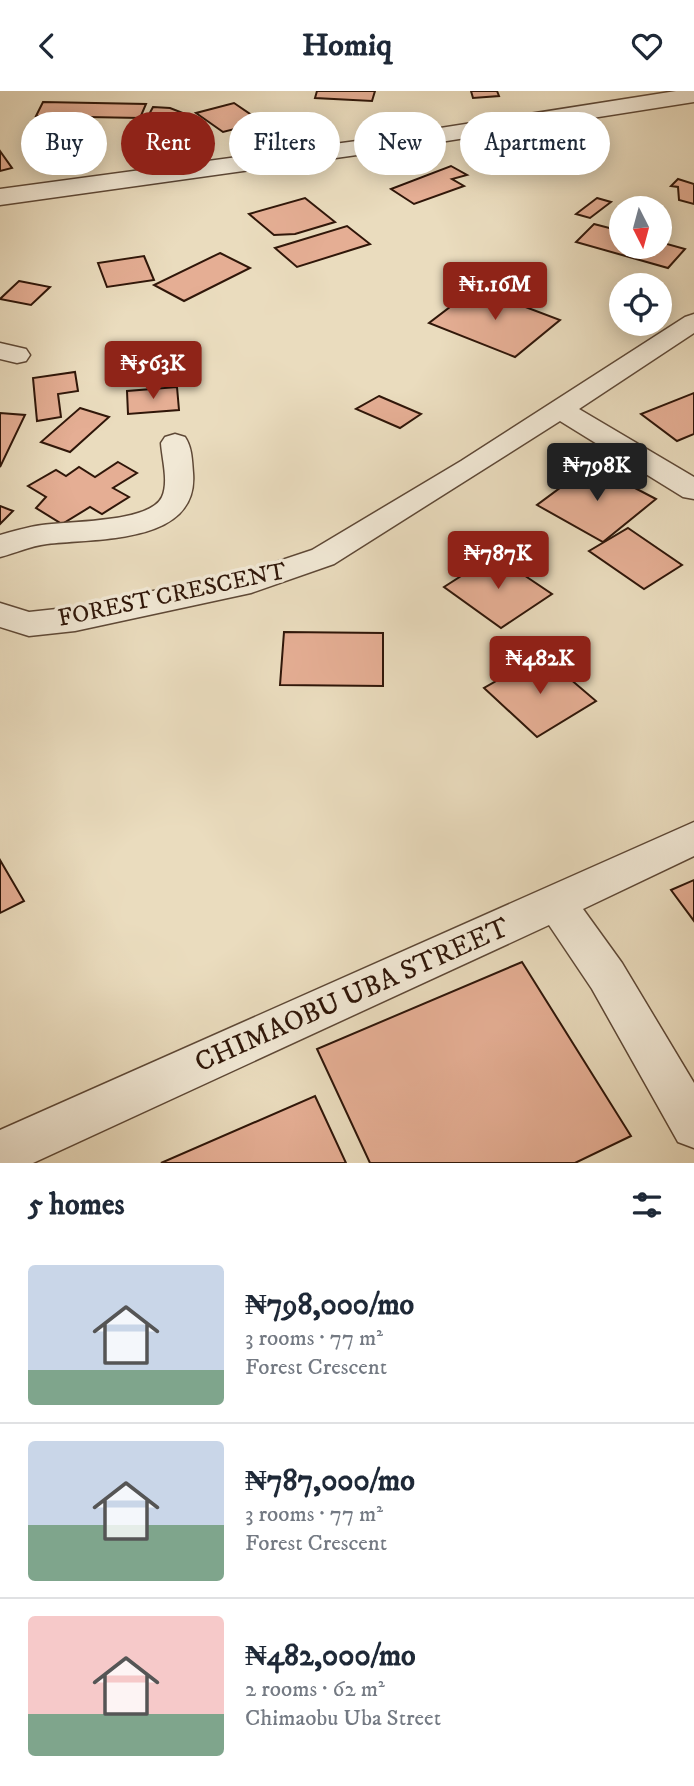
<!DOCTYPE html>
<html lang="en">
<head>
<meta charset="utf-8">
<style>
	:root { --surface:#fff; --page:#f6f6f7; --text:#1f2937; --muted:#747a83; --line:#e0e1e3; --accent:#8f2418 }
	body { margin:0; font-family:"IM FELL DW Pica",serif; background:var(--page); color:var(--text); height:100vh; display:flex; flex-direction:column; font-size:26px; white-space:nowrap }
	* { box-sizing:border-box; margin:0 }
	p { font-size:23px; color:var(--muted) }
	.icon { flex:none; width:38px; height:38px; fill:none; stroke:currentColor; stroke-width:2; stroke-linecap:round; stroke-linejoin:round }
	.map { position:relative; height:1072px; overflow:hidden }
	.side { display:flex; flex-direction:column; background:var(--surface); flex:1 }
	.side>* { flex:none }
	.banner { position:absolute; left:21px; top:21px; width:653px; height:63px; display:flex; gap:14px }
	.needle { width:46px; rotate:174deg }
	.buttons { position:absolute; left:609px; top:105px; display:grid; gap:14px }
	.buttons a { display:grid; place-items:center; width:63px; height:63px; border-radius:50%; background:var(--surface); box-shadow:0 4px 18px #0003; font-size:35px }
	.price { position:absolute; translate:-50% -60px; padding:0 16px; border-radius:7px; background:var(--accent); color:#fff; font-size:23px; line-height:46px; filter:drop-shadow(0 2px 4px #0008) }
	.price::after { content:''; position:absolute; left:50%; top:42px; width:21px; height:16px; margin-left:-10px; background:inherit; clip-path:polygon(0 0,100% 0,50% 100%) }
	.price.on { background:#222; color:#fff }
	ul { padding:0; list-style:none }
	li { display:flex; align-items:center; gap:21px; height:175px; padding:0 28px }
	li+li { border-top:2px solid var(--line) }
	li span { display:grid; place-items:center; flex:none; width:196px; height:140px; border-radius:7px; color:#555 }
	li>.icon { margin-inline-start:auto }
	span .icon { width:84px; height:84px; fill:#fffc; stroke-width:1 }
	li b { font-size:30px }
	h2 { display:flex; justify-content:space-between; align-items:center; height:84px; padding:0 28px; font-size:30px }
	.pill { padding:0 24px; border-radius:32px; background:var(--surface); box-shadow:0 4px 18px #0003; font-size:24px; line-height:63px }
	.pill.on { background:var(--accent); color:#fff }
	header { display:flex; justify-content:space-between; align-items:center; height:91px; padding:0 28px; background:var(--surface); font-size:32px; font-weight:700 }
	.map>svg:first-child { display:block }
	.building { fill:#e5ae94; stroke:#2f1609; stroke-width:2 }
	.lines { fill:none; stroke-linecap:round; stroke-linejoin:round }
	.minor-casing { stroke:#5e4836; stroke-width:3 }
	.tertiary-casing { stroke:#5e4836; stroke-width:3 }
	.minor { fill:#f1e8d5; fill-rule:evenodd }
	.tertiary { fill:#f1e8d5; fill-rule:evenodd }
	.labels { text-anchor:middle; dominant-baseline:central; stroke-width:7; stroke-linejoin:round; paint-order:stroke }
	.street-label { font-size:24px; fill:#2f1609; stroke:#f1e8d5 }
	.near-street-label { font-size:28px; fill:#2f1609; stroke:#f1e8d5 }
</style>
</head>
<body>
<header><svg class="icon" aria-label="back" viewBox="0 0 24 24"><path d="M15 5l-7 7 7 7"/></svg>Homiq<svg class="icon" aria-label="heart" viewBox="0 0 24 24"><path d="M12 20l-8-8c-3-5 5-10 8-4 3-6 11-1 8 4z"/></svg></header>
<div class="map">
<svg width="694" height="1072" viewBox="0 0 694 1072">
	<rect width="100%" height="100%" fill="#eadcbe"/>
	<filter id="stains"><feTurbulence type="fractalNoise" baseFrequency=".00286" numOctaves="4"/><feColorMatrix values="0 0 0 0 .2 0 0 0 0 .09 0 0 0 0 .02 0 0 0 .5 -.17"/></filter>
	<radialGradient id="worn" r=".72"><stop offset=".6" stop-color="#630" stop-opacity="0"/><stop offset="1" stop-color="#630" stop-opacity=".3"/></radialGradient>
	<g class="building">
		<polygon points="317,0 375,0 372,10 315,7"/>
		<polygon points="471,0 497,0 499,5 473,7"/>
		<polygon points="43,11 146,13 140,27 36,25"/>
		<polygon points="234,12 262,31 223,41 196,22"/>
		<polygon points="153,16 170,17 201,29 176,41 146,29"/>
		<polygon points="0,60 12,77 0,80"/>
		<polygon points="451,75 467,84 452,88 464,95 414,113 391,98"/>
		<polygon points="678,88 694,93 694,113 679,109 678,96 671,95"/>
		<polygon points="305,107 335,131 295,143 274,144 249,123"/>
		<polygon points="597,107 611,111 590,127 576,123"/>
		<polygon points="594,133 621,140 621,156 660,156 660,151 685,158 668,177 576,151"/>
		<polygon points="347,135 370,153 297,176 275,157"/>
		<polygon points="220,162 250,177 184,210 154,194"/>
		<polygon points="144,165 154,189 107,196 98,172"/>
		<polygon points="19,190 50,196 31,214 0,208"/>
		<polygon points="475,197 560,229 515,266 429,232"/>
		<polygon points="75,281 78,300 58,303 61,326 37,330 33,287"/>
		<polygon points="177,296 179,319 128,323 127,300"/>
		<polygon points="694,302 694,343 677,350 641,323"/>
		<polygon points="379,305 421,323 400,337 356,318"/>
		<polygon points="80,317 109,326 70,361 41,351"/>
		<polygon points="0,322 25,324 0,376"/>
		<polygon points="118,371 137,382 113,397 129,406 102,423 90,416 62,433 36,417 46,406 28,395 56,379 66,385 79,376 95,386"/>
		<polygon points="591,374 656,408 603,451 537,414"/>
		<polygon points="0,415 13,420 0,433"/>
		<polygon points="628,437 682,474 644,498 589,460"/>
		<polygon points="494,464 552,503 501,537 444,496"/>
		<polygon points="284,541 383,542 383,595 280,594"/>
		<polygon points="542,564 596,610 537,646 484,597"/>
		<polygon points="0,769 24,810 0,822"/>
		<polygon points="694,789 694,830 671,799"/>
		<polygon points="522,871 631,1045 575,1072 370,1072 317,958"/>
		<polygon points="315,1005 346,1072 161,1072"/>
	</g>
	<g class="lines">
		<g class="minor-casing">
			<g id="minor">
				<polygon points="694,223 694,242 579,318 694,386 694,408 683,406 560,330 334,473 251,502 75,540 29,545 0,536 0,512 29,521 75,516 246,481 312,459 461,370 685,226"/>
				<polygon points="0,252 26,258 30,264 26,270 17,272 0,268"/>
				<path d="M175 343 185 346C192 356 192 370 193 382 199 454 95 447 47 453 30 455 16 462 0 466V444C14 440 28 436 42 434 68 430 150 432 162 406 169 391 162 368 161 352L165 346Z"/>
				<polygon points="694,731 694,765 583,818 622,872 694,992 694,1057 678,1051 592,898 549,834 33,1072 0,1072 0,1039"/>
			</g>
		</g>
		<g class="tertiary-casing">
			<polygon id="tertiary" points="676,0 694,0 694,11 364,63 0,114 0,98 364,49"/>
		</g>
		<use href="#minor" class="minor"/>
		<use href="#tertiary" class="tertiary"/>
	</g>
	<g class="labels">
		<g class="street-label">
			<text transform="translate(172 504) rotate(-12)">FOREST CRESCENT</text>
		</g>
		<g class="near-street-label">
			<text transform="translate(352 904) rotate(-24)">CHIMAOBU UBA STREET</text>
		</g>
	</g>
	<rect width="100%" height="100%" filter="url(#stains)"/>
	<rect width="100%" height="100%" fill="url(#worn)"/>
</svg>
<div class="buttons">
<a><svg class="needle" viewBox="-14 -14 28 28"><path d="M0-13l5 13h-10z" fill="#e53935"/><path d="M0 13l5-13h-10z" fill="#747a83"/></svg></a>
<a><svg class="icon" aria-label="locate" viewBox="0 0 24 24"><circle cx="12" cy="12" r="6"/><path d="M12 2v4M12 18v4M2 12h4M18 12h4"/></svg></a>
</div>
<b class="price" style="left:495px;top:231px">₦1.16M</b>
<b class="price" style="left:153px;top:310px">₦563K</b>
<b class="price on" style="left:597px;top:412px">₦798K</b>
<b class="price" style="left:498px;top:500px">₦787K</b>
<b class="price" style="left:540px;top:605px">₦482K</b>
<div class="banner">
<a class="pill">Buy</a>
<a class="pill on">Rent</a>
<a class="pill">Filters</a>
<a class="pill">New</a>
<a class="pill">Apartment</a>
</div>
</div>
<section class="side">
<h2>5 homes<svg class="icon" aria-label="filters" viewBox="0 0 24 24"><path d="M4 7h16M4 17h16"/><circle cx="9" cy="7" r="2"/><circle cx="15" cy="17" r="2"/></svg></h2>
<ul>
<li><span style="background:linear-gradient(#c9d6e8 75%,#7fa58c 0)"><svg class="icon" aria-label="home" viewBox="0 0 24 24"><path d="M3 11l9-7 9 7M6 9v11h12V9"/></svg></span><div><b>₦798,000/mo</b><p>3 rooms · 77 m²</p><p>Forest Crescent</p></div></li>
<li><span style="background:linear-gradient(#c9d6e8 60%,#7fa58c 0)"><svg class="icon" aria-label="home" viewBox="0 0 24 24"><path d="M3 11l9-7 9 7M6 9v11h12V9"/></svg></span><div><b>₦787,000/mo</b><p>3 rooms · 77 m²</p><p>Forest Crescent</p></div></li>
<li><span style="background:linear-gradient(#f6c9c9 70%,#7fa58c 0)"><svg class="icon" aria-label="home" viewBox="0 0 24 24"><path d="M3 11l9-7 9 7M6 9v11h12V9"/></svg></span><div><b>₦482,000/mo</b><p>2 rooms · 62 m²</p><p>Chimaobu Uba Street</p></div></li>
</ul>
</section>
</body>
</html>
